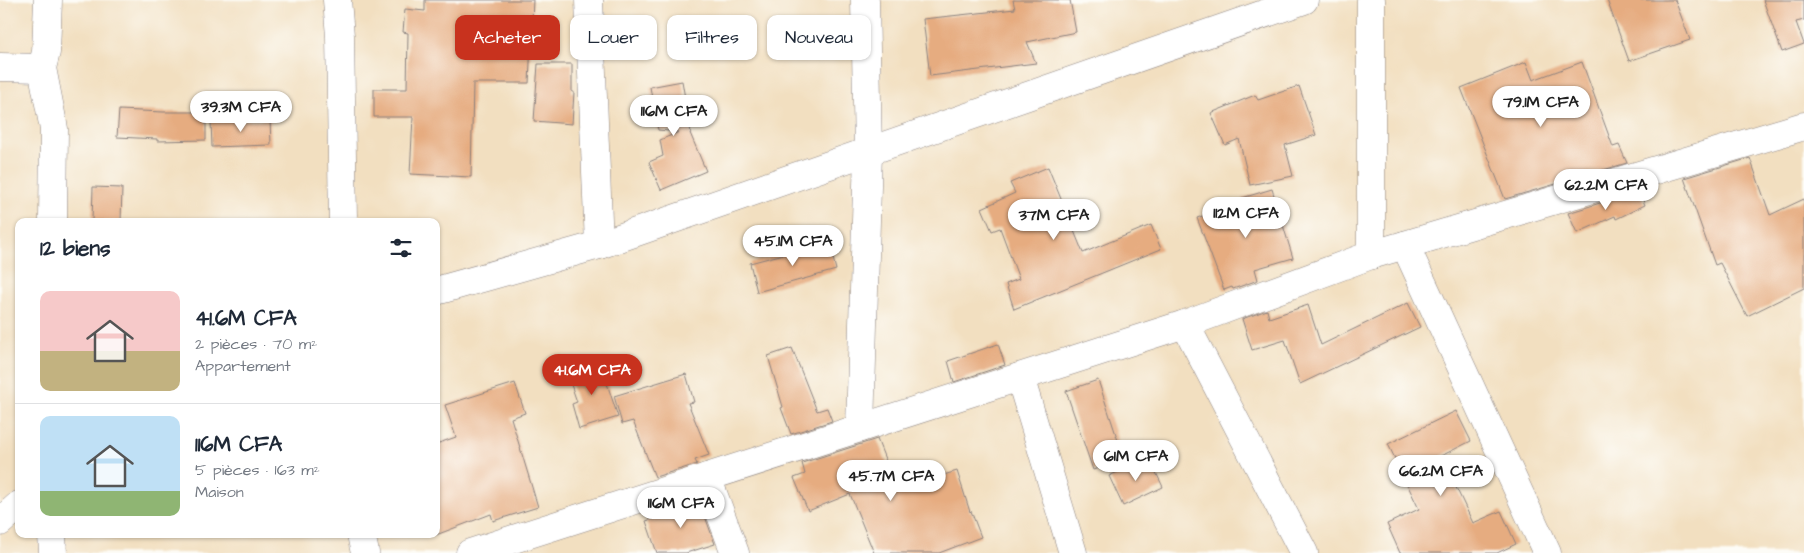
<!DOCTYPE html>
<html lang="fr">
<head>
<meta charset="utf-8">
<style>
	:root { --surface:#fff; --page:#f6f6f7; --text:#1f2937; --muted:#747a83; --line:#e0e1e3; --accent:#c8321e }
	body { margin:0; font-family:"Architects Daughter",sans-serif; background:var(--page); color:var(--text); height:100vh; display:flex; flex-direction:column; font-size:19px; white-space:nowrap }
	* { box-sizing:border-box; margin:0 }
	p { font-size:16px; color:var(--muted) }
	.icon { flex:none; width:28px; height:28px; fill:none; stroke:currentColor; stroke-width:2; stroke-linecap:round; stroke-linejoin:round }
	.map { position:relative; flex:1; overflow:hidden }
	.sheet { position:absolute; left:15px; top:218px; width:425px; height:320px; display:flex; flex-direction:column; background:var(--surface); border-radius:10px; box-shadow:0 1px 4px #0004 }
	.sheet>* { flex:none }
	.banner { position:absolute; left:455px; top:15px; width:475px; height:45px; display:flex; gap:10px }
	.price { position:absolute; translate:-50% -42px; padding:0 11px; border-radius:18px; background:#fff; color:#222; font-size:16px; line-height:32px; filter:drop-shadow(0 1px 2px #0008) }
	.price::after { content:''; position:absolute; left:50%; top:30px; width:15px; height:11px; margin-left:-8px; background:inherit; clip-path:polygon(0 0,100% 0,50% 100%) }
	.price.on { background:var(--accent); color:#fff }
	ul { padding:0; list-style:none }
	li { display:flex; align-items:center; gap:15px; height:125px; padding:0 25px }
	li+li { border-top:1px solid var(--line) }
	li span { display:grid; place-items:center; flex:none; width:140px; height:100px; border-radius:10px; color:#555 }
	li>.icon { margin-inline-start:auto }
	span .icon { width:60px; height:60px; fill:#fffc; stroke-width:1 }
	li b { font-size:21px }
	h2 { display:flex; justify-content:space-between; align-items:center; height:60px; padding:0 25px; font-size:21px }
	.pill { padding:0 18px; border-radius:10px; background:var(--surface); box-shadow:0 1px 4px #0004; font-size:18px; line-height:45px }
	.pill.on { background:var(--accent); color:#fff }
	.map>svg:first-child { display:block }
	.building { fill:#e6ac80 }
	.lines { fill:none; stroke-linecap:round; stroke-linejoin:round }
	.minor-casing { stroke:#8a807e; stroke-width:29 }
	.minor { stroke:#fff; stroke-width:28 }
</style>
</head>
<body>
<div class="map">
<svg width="1804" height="553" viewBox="0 0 1804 553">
	<rect width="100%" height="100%" fill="#fdfcf7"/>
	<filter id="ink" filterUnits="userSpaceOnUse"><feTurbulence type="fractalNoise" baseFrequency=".02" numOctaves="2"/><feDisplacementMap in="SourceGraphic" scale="10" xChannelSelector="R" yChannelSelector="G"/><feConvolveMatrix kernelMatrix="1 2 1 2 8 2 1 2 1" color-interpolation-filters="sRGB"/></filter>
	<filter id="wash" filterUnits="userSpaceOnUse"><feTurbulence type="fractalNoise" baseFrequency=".0096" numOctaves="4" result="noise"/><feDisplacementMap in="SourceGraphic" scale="20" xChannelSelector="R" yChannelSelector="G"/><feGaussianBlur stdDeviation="1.12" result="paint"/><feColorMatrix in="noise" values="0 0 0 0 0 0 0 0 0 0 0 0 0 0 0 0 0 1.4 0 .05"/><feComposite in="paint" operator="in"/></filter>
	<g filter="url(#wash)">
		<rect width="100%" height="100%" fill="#f2dfc0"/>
		<g id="blocks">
			<g class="building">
				<polygon points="425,0 533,0 529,83 473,83 471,177 410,174 413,117 374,117 374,89 407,89 408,33 403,32 405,9 425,11"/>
				<polygon points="1013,0 1070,0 1076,32 1027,42 1036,63 930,76 923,19 1015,9"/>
				<polygon points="1607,0 1675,0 1690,40 1629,61"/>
				<polygon points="1763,0 1804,0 1804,20 1796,22 1804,44 1782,52"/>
				<polygon points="1526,62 1533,80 1582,62 1613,147 1619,145 1627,163 1505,199 1461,88"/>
				<polygon points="538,64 572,64 572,92 574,92 572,124 534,121"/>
				<polygon points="682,81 691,133 690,133 706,171 661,190 649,162 663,156 660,140 679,132 658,130 650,87"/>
				<polygon points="1299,86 1316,135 1285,145 1293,176 1250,185 1239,139 1225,145 1211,113 1255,95 1258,100"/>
				<polygon points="119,110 163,112 206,112 206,140 157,141 157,139 117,137"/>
				<polygon points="270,119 271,145 212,147 211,121"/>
				<polygon points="1750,158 1770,215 1804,199 1804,288 1747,316 1720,263 1715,265 1684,178"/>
				<polygon points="1048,167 1083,253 1151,225 1161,249 1014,309 1006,284 1019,279 1000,228 992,231 982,208 1015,193 1010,183"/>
				<polygon points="93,187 122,188 121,221 92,221"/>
				<polygon points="1272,189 1293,258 1255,269 1258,280 1233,289 1232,287 1224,290 1197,218 1243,201 1242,198"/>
				<polygon points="1639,191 1645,205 1616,219 1615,216 1577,233 1568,213"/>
				<polygon points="829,242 836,270 757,292 750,263"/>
				<polygon points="1408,303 1420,327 1300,384 1285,340 1252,350 1242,319 1267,310 1269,318 1308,305 1321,345"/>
				<polygon points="998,344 1005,365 954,382 948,361"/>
				<polygon points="792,348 817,411 827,408 832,421 791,434 781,408 783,407 768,356"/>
				<polygon points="600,362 618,417 579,429 572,404 577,402 567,373"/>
				<polygon points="686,374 694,402 688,403 709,455 695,460 697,464 655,477 633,421 622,424 614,396"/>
				<polygon points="1098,380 1124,459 1093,470 1066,391"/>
				<polygon points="515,383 525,413 511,418 538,507 493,521 491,514 436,535 436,444 456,437 445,405"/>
				<polygon points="1456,411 1471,441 1441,456 1473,523 1501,511 1516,544 1497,553 1400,553 1387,524 1419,509 1388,444"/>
				<polygon points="877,439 897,489 957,471 970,512 971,511 981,537 939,553 874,553 850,494 808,511 794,478 805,474 802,463"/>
				<polygon points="1149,458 1163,487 1123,506 1109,476"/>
				<polygon points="698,497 715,544 686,553 657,553 646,521 669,514 666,506"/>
			</g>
		</g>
	</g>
	<g filter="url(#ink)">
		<use href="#blocks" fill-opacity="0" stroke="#8a807e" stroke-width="1"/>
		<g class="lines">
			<g class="minor-casing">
				<g id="minor">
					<polyline points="48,0 46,52 42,68 54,129 53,221"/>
					<polyline points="337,0 340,36 343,221"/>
					<polyline points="589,0 599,245"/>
					<polyline points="1371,0 1371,255"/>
					<polyline points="0,67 42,68"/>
					<polyline points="1405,245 1547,553"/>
					<polyline points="436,291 599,245 1304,0"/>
					<polyline points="1185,324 1304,553"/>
					<polyline points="1020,377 1073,553"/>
					<polyline points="860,428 868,152 865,0"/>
					<polyline points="707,477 735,553"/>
					<polyline points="0,522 19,505"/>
					<polyline points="52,534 53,553"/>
					<polyline points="361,534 365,553"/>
					<polyline points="470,553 1185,324 1371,255 1804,126"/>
				</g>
			</g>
			<use href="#minor" class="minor"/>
		</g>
	</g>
</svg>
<b class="price" style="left:1541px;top:128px">79.1M CFA</b>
<b class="price" style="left:241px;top:133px">39.3M CFA</b>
<b class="price" style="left:674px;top:137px">116M CFA</b>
<b class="price" style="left:1606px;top:211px">62.2M CFA</b>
<b class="price" style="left:1246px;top:239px">112M CFA</b>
<b class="price" style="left:1054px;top:241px">37M CFA</b>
<b class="price" style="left:793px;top:267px">45.1M CFA</b>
<b class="price on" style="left:592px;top:396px">41.6M CFA</b>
<b class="price" style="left:1136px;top:482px">61M CFA</b>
<b class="price" style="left:1441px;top:497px">66.2M CFA</b>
<b class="price" style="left:891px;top:502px">45.7M CFA</b>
<b class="price" style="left:681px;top:529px">116M CFA</b>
<div class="banner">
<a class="pill on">Acheter</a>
<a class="pill">Louer</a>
<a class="pill">Filtres</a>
<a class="pill">Nouveau</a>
</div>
<section class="sheet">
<h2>12 biens<svg class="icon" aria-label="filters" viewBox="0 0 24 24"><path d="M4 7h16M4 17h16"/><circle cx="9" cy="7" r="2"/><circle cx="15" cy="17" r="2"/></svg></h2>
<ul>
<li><span style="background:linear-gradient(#f6c9c9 60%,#c2b280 0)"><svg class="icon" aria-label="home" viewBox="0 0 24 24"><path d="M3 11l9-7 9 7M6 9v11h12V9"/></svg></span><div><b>41.6M CFA</b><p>2 pièces · 70 m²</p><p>Appartement</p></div></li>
<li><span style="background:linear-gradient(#bfe0f5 75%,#8fb573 0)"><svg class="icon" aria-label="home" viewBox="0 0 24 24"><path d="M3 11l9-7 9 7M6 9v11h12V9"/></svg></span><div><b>116M CFA</b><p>5 pièces · 163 m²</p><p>Maison</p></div></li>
</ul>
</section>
</div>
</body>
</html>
